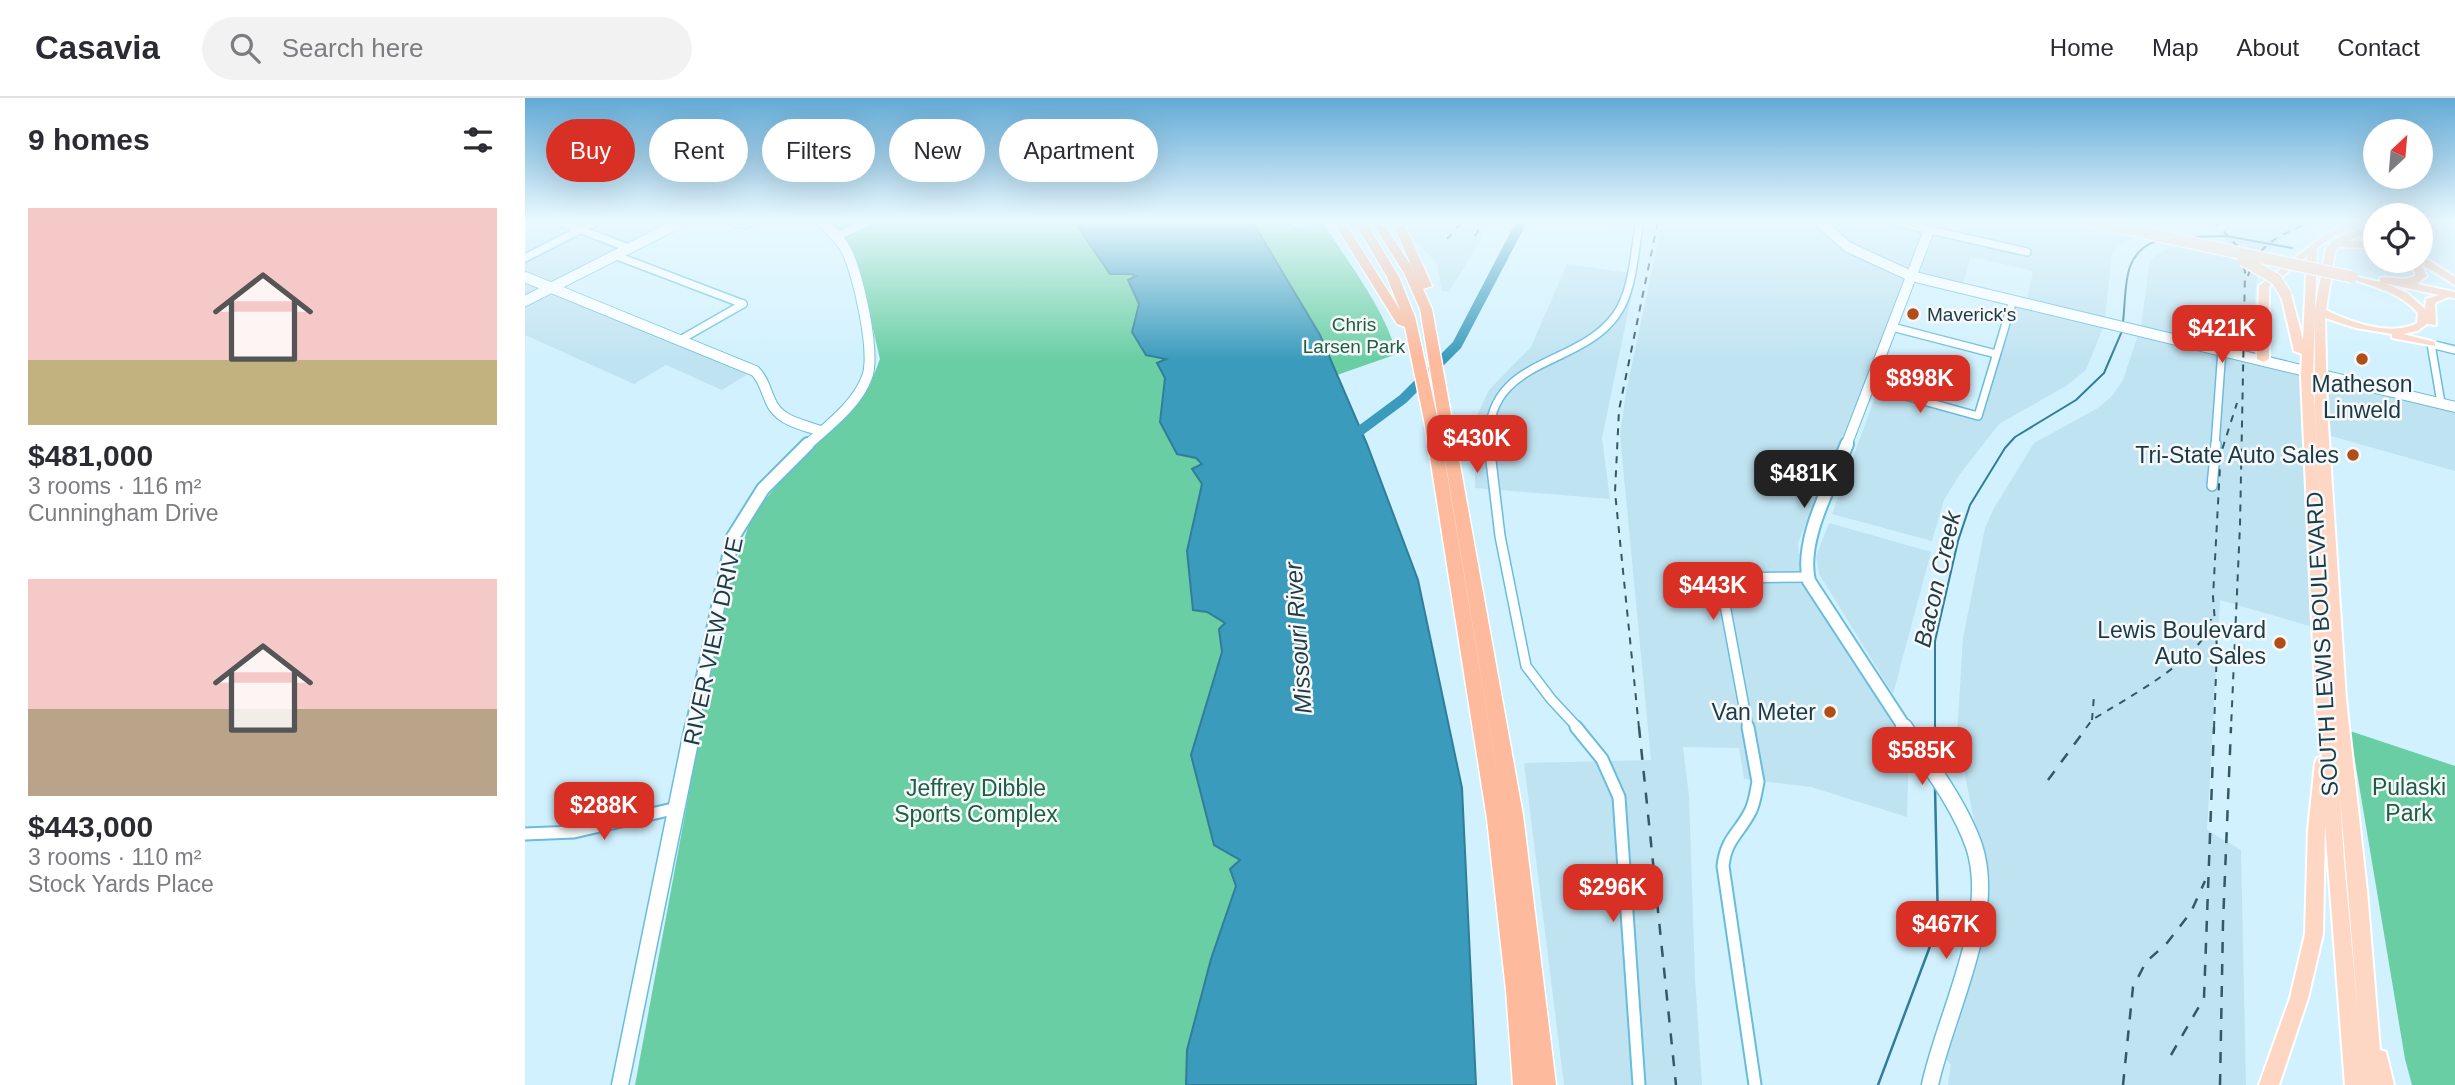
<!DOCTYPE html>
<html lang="en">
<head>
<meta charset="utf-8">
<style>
	:root { --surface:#fff; --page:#f2f2f3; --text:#2b2b33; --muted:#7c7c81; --line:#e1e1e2; --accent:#d93025 }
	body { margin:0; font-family:Arial,sans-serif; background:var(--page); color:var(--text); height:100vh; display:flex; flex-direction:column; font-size:26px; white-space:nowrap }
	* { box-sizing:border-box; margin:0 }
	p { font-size:23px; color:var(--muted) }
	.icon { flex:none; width:38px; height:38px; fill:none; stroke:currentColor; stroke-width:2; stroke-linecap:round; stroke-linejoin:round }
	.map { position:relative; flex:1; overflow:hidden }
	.details { display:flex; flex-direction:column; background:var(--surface); width:525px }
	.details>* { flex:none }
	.banner { position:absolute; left:21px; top:21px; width:665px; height:63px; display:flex; gap:14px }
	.needle { width:46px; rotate:26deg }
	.fabs { position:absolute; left:1838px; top:21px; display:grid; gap:14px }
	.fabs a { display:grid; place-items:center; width:70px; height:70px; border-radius:50%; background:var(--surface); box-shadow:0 7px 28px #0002; font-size:35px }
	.price { position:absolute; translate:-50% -60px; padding:0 16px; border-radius:14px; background:var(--accent); color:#fff; font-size:23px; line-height:46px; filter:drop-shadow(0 2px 4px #0008) }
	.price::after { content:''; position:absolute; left:50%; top:42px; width:21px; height:16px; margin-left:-10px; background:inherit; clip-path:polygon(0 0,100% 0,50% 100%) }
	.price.on { background:#222; color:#fff }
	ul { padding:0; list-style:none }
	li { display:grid; align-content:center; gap:14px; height:371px; padding:0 28px }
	li span { display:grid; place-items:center; height:217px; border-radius:0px; color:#555 }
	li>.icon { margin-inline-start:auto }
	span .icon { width:126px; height:126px; fill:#fffc; stroke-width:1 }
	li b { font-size:30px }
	h2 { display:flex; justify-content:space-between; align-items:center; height:84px; padding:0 28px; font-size:30px }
	.pill { padding:0 24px; border-radius:32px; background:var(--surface); box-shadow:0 7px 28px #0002; font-size:24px; line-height:63px }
	.pill.on { background:var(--accent); color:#fff }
	header { display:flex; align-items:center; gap:42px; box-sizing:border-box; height:98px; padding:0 35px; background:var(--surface); border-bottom:2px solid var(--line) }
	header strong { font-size:33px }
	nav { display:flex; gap:38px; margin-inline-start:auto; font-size:24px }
	.search { width:490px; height:63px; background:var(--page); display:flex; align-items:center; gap:18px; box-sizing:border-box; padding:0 24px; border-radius:38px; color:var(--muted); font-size:26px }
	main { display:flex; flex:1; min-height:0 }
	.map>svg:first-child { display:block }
	.built { fill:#c0e3f1 }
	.green { fill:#69cea4 }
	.water { fill:#3a9bbc; stroke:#307e99; stroke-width:2 }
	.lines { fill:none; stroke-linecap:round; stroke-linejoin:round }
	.stream-far1 { stroke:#307e99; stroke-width:2 }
	.stream { stroke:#307e99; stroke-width:2.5 }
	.river { stroke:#3a9bbc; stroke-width:10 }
	.street-far2-casing { stroke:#68bddd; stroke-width:10 }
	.street-far1-casing { stroke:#68bddd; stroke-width:12 }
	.street-casing { stroke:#68bddd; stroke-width:15 }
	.secondary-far2-casing { stroke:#68bddd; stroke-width:12 }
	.secondary-far1-casing { stroke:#68bddd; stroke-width:16 }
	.secondary-casing { stroke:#68bddd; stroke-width:19 }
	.primary-casing { stroke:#fff; stroke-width:4 }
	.highway-casing { stroke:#fff; stroke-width:3 }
	.street-far2 { stroke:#fff; stroke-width:7 }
	.street-far1 { stroke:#fff; stroke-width:9 }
	.street { stroke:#fff; stroke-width:11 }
	.secondary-far2 { stroke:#fff; stroke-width:10 }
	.secondary-far1 { stroke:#fff; stroke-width:12 }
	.secondary { stroke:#fff; stroke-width:16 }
	.primary { fill:#fed6c4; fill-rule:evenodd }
	.highway { fill:#fdba9c; fill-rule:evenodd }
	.rail-far1 { stroke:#355865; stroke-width:2; stroke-dasharray:7 7; stroke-linecap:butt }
	.rail { stroke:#355865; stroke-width:2.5; stroke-dasharray:11 11; stroke-linecap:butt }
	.primary-bridge-casing { stroke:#fff; stroke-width:14; stroke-linecap:butt }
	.primary-bridge { stroke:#fed6c4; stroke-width:11 }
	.poi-dot { fill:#b14e18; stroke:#f8f8f8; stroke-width:2.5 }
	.labels { text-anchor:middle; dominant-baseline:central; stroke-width:5; stroke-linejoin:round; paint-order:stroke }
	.far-poi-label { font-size:19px; fill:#173b48; stroke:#f8f8f8; text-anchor:start }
	.far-park-label { font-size:19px; fill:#1b5f46; stroke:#f8f8f8 }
	.poi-label { font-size:23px; fill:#173b48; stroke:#f8f8f8; text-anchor:end }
	.street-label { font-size:23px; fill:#173b48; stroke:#f8f8f8 }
	.park-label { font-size:23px; fill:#1b5f46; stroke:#f8f8f8 }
	.water-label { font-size:24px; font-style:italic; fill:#1f3c47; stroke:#f8f8f8 }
</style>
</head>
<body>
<header>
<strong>Casavia</strong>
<div class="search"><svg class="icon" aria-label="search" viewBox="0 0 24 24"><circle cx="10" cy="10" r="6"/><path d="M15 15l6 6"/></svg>Search here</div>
<nav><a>Home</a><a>Map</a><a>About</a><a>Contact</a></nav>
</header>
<main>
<section class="details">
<h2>9 homes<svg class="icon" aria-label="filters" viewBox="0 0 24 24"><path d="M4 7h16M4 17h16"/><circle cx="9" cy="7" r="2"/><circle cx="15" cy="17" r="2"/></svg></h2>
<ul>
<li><span style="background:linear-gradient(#f6c9c9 70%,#c2b280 0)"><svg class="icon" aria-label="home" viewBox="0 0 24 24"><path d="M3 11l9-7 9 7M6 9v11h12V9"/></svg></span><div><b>$481,000</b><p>3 rooms · 116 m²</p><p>Cunningham Drive</p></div></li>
<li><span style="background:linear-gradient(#f6c9c9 60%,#b9a48a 0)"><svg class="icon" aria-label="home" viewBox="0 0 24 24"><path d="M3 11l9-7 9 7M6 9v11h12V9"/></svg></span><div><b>$443,000</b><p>3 rooms · 110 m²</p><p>Stock Yards Place</p></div></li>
</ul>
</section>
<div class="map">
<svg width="1930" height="987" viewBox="0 0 1930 987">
	<rect width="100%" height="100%" fill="#d1f1fe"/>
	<g class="built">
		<polygon points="0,123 37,123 58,131 74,123 163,123 28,193 223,276 197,292 141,267 109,286 0,237"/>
		<polygon points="879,123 967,123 924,194 917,193 912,166 884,135"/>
		<polygon points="1065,123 1285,123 1311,144 1351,167 1385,179 1273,445 1276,476 1303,524 1384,645 1382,719 1286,689 1219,681 1214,650 1158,649 1164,698 1170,880 1177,987 1039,987 999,665 1126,662 1095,337 1101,294 1134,140"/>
		<polygon points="1297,123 1553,123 1614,137 1595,146 1587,156 1580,220 1502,202 1508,173 1446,159 1437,189 1404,181 1329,149"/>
		<polygon points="1680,123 1797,123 1754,142 1739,154 1706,147"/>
		<polygon points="1659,148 1701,158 1735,174 1732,179 1726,254 1616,228 1625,162 1639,152"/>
		<polygon points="1042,166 1111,176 1077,340 1085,401 950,390 950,341 953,315 964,292 1006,249"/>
		<polygon points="1489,206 1579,227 1561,272 1541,288 1474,326 1435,376 1419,402 1407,443 1307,416 1352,294 1457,321"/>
		<polygon points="1613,237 1776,275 1788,529 1695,502 1682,732 1716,752 1721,987 1423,987 1426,967 1416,955 1450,849 1453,742 1432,638 1438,540 1460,430 1469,410 1509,345 1573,310 1587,298 1598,282"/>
		<polygon points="1802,280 1930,311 1930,373 1806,338"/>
		<polygon points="1304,425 1406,454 1368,596 1294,476 1291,458"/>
	</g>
	<g class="green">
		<polygon points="304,123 581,123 610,168 686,329 729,634 732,987 110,987 183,592 209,471 227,418 263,374 325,312 345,287 355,261 332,163 319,137"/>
		<path d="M727 123H797C824 166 858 208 872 256L812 277 795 237Z"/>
		<polygon points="1825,633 1930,668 1930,987 1887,987 1880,961"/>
	</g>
	<polygon class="water" points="549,123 727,123 795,237 842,346 893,482 937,690 951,987 661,987 662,952 686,861 711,788 705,771 715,762 689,747 666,657 697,554 694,531 700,525 682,514 668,512 662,453 677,386 667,371 677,366 671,360 652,356 635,324 640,280 632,265 641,261 621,257 607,234 614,206 603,182 611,178 606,176 585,176"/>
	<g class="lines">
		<g class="stream-far1">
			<polyline points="1664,139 1701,138 1767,150"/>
			<path d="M1598 224C1602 191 1596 156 1631 143"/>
			<polyline points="1410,630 1410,543 1433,443 1445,407 1480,350 1490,339 1551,302 1579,275 1597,233"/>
		</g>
		<g class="stream">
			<polyline points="1410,629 1410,663"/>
			<polyline points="1353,987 1413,827 1410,689"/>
		</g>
		<polyline class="river" points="824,341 878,301 932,247 997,123"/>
		<g class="street-far2-casing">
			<g id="street-far2">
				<polyline points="33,123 106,151"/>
				<polyline points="206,123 214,126"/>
				<polyline points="768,123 774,126 781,123"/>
				<polyline points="1366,123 1502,154"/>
				<polyline points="221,126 227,123"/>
				<polyline points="313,138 345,123"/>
				<polyline points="92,158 218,206"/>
				<polyline points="0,160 72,123"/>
				<polyline points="1367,229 1471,256"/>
				<polyline points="155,242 218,206"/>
				<polyline points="1344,288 1453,318 1488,202"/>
				<polyline points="1916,305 1906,246 1930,252"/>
				<path d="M964 348C959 258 1053 271 1091 217 1109 192 1109 152 1115 123"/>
				<polyline points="1690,348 1697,251"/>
			</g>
		</g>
		<g class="street-far1-casing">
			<g id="street-far1">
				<polyline points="964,346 975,438 1001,568 1026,601 1053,630"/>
				<polyline points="1687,388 1691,346"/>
				<polyline points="1223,630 1195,480 1284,479"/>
			</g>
		</g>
		<g class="street-casing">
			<g id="street">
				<polyline points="1051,629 1077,661 1094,699 1114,987"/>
				<path d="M1223 629 1233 684C1231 693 1230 703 1226 712 1215 735 1201 740 1198 768L1230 987"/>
				<polyline points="0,736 49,734 152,710"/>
			</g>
		</g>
		<g class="secondary-far2-casing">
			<g id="secondary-far2">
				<polyline points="1293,123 1323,149 1386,178 1930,309"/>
				<path d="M0 179 230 273C239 282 240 291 245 302 253 323 276 326 295 333"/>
				<polyline points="0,203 158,123"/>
				<path d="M281 348C303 328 332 307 342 279 351 255 333 174 321 152 315 140 305 132 296 123"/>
				<polyline points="1321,348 1404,132"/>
			</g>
		</g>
		<g class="secondary-far1-casing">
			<g id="secondary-far1">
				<path d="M1322 346C1307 385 1274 441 1284 483L1380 630"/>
				<polyline points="167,630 208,439 238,391 283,346"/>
			</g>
		</g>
		<g class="secondary-casing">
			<g id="secondary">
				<path d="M1379 629C1403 666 1434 705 1449 748 1473 820 1420 916 1405 987"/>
				<polyline points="95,987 168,629"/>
			</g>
		</g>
		<g class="primary-casing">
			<path id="primary" d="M1829 123H1844L1809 138 1792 150 1790 211 1801 150 1809 142 1850 125V132L1823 143 1850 144V150L1814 149 1810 153 1801 212C1825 224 1866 239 1892 225L1893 215C1878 197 1854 190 1832 183V179L1855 184V180C1868 178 1880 185 1891 177L1885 163H1895V157L1930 179V187L1896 166 1902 178 1892 186 1930 194V200L1923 199 1910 205 1911 227 1902 226 1892 233 1878 236 1910 244V248L1867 240V236L1831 230 1800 220 1802 311 1821 601 1842 793 1855 952 1861 954 1869 987H1820L1800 727 1798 836 1783 900 1754 987H1734L1765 900 1780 836 1783 732 1790 665 1792 660 1797 659 1791 615 1776 278 1777 256 1769 253 1756 197 1761 194 1766 197 1778 242 1782 158 1744 189V261L1738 264 1732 261 1734 188 1803 134ZM1859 185 1914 197 1901 201 1900 211 1882 195ZM1790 221V311L1801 510 1788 278ZM1815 698 1833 915 1819 763Z"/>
		</g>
		<g class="highway-casing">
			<polygon id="highway" points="808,123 819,123 875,212 862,179 829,123 840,123 874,179 890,219 914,327 979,716 895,211 879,175 846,123 857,123 887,169 867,123 878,123 907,188 898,191 907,211 998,717 1031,987 988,987 981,892 962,721 900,327 880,229 872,226"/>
		</g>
		<use href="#street-far2" class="street-far2"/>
		<use href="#street-far1" class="street-far1"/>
		<use href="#street" class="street"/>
		<use href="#secondary-far2" class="secondary-far2"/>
		<use href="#secondary-far1" class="secondary-far1"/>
		<use href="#secondary" class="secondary"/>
		<use href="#primary" class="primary"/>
		<use href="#highway" class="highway"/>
		<g class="rail-far1">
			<polyline points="1689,123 1714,150 1720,174 1715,427 1706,630"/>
			<polyline points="950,138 959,123"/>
			<polyline points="922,141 938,123"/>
			<path d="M1723 178C1733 144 1758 136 1788 123"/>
			<polyline points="1567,622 1569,598"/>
			<polyline points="1114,630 1090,394 1094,312 1133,123"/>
			<path d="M1561 630 1567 622C1598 602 1682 559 1686 521"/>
			<polyline points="1689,630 1692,550 1688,499 1695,368 1697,352 1712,305"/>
		</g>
		<g class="rail">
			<polyline points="1114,629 1151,987"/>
			<polyline points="1523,682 1562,629"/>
			<polyline points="1646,957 1679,900 1689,629"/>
			<polyline points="1598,987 1608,889 1621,864 1642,845 1666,814 1680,783"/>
			<polyline points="1695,987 1698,825 1706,629"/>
		</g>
		<g class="primary-bridge-casing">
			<g id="primary-bridge">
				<polyline points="1564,123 1827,179"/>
				<polyline points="1718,162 1751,181 1761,197"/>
			</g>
		</g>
		<use href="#primary-bridge" class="primary-bridge"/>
	</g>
	<linearGradient id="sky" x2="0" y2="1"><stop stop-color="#62aad6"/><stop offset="0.47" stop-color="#eaf9ff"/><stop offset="1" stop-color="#eaf9ff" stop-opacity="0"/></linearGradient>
	<rect width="1930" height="262" fill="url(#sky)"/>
	<g class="poi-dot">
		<circle cx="1388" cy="216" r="7"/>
		<circle cx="1837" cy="261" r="7"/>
		<circle cx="1828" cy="357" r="7"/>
		<circle cx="1755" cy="545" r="7"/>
		<circle cx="1305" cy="614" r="7"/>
	</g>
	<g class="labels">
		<g class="far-poi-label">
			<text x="1402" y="216">Maverick's</text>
		</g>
		<g class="far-park-label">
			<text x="829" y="226">Chris<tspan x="829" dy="22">Larsen Park</tspan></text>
		</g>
		<g class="poi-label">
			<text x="1837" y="286" text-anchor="middle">Matheson<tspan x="1837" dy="26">Linweld</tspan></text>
			<text x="1814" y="357">Tri-State Auto Sales</text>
			<text x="1741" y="532">Lewis Boulevard<tspan x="1741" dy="26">Auto Sales</tspan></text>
			<text x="1291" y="614">Van Meter</text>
		</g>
		<g class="street-label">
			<text transform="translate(188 543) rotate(-78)">RIVER VIEW DRIVE</text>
			<text transform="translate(1797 546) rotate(-93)">SOUTH LEWIS BOULEVARD</text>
		</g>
		<g class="park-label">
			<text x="1884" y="689">Pulaski<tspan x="1884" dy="26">Park</tspan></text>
			<text x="451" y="690">Jeffrey Dibble<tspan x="451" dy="26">Sports Complex</tspan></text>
		</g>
		<g class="water-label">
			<text transform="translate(1412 481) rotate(-77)">Bacon Creek</text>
			<text transform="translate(773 540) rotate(-94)">Missouri River</text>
		</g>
	</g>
</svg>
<div class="fabs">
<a><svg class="needle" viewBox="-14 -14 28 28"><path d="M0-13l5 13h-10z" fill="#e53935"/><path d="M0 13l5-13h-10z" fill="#7c7c81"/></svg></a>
<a><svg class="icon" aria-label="locate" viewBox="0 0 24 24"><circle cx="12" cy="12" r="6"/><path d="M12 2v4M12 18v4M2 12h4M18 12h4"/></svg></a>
</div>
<b class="price" style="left:1697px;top:267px">$421K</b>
<b class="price" style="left:1395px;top:317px">$898K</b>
<b class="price" style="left:952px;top:377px">$430K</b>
<b class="price on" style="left:1279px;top:412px">$481K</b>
<b class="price" style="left:1188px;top:524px">$443K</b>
<b class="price" style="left:1397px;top:689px">$585K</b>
<b class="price" style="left:79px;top:744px">$288K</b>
<b class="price" style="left:1088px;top:826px">$296K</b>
<b class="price" style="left:1421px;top:863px">$467K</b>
<div class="banner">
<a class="pill on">Buy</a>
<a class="pill">Rent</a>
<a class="pill">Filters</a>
<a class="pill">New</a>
<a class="pill">Apartment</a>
</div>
</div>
</main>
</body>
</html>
